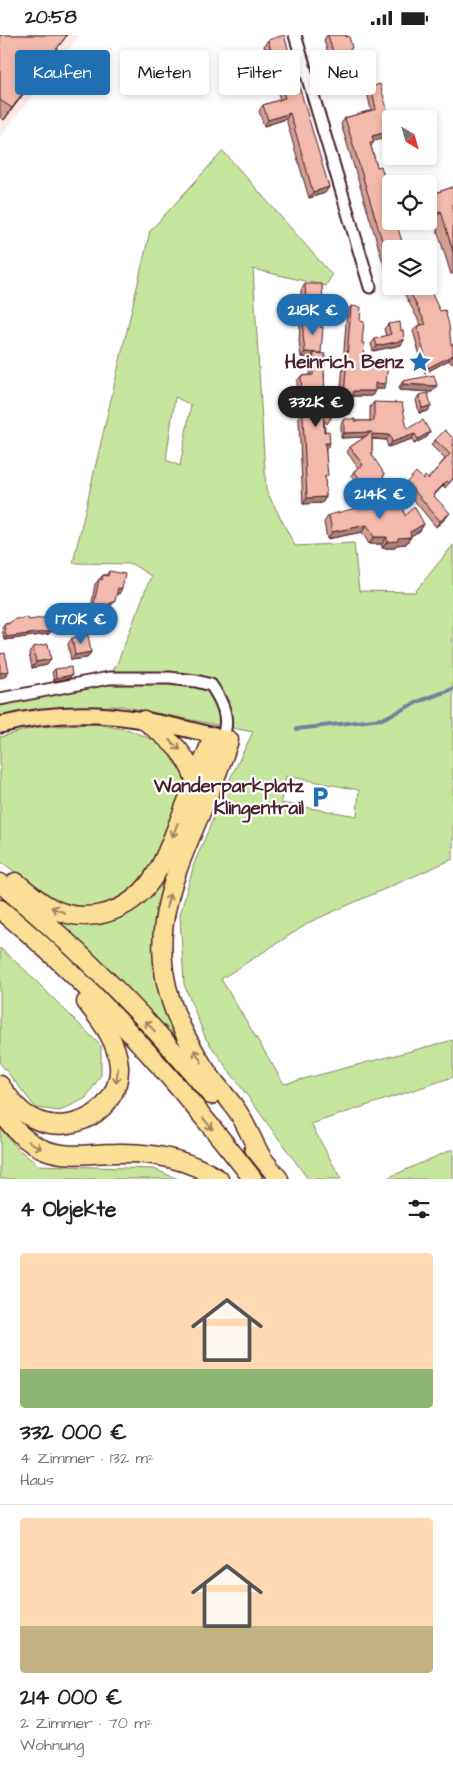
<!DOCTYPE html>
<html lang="de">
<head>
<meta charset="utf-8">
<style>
	:root { --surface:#fff; --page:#f2f2f2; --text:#202124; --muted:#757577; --line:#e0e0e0; --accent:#1f6fb2 }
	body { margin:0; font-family:"Architects Daughter",sans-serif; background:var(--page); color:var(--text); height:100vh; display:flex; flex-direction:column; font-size:19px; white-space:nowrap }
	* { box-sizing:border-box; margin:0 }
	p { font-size:16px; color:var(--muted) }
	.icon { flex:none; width:28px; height:28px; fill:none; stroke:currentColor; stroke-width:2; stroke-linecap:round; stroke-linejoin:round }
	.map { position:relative; height:1144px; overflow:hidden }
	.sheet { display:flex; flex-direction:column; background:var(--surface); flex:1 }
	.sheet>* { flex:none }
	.hud { position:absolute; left:15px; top:15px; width:424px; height:45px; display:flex; gap:10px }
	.needle { width:32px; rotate:143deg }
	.tools { position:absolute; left:382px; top:75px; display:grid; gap:10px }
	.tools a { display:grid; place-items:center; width:55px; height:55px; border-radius:5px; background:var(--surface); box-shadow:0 2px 8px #0003; font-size:25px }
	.price { position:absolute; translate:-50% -42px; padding:0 11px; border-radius:18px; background:var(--accent); color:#fff; font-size:16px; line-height:32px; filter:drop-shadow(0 1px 2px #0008) }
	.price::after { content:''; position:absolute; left:50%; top:30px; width:15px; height:11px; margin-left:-8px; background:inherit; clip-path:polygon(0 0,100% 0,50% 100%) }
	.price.current { background:#222; color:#fff }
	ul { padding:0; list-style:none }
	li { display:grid; align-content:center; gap:10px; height:265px; padding:0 20px }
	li+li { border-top:1px solid var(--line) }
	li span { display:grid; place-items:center; height:155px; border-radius:5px; color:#555 }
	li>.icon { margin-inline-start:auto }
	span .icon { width:90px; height:90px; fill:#fffc; stroke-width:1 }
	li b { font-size:21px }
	h2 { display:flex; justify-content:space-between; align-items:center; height:60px; padding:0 20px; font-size:21px }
	.chip { padding:0 18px; border-radius:5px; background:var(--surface); box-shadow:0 2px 8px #0003; font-size:18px; line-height:45px }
	.chip.current { background:var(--accent); color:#fff }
	.status { display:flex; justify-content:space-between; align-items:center; height:35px; padding:0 25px; background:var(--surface); direction:ltr }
	.status svg { height:14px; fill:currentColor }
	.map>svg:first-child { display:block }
	.built { fill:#fbeae6 }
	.green { fill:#c7e69d; stroke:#888264; fill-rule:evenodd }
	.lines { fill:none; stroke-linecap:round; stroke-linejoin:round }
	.stream { stroke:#72819e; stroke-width:4 }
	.minor-casing { stroke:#4a1f2b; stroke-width:15 }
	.major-casing { stroke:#4a1f2b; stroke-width:19 }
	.highway-casing { stroke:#4a1f2b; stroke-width:21 }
	.minor { stroke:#fff; stroke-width:11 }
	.major { stroke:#fbdf96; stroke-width:15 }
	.highway { stroke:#fbdf96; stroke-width:18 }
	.wall { fill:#d19f94; stroke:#4a1f2b }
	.shaded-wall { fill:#aa8278; stroke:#4a1f2b }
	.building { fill:#f3b9ac; stroke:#4a1f2b }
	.oneway { stroke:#a27f60 }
	.labels { text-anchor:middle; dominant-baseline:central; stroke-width:4.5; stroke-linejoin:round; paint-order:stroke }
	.poi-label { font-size:19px; font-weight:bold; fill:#4a1f2b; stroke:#fff; text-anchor:end }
</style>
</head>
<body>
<div class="status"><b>20:58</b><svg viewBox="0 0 49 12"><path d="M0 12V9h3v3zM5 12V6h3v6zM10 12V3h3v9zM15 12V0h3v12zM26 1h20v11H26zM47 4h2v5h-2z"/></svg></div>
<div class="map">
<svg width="453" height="1144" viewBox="0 0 453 1144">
	<rect width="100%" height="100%" fill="#fff"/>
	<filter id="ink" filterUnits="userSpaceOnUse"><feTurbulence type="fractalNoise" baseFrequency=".02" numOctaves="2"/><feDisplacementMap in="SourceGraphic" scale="10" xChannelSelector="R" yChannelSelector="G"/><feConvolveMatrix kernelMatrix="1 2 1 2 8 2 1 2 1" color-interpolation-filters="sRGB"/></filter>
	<g filter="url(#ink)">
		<polygon class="built" points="0,0 80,0 0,102"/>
		<g class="green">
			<path d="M223 116 332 240 326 251 253 234 266 455 295 511 354 508 359 556 415 557 453 510V824L312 886 221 944 284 1049 453 1005V1042L311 1089 341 1144H308L206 1004 184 949 180 880 194 829 229 746 253 697 121 671 61 672 22 677 0 682V668L85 651 105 650 117 629 151 541 132 529 73 528 150 196ZM175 362 191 370 180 431 166 425ZM286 741 359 755 357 781 281 768Z"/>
			<polygon points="96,689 129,695 156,706 171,715 181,727 186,744 180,765 146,840 133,855 118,864 102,871 81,873 53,865 0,826 0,702 36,692"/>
			<polygon points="212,719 159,870 155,891 156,920 199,1036 34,867 115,884 135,874 151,860 167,835"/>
			<polygon points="0,913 26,936 101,1011 101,1040 86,1063 60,1076 36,1073 0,1028"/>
			<polygon points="0,1093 18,1114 38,1130 154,1134 178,1144 0,1144"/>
			<polygon points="453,1114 453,1144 385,1144"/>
		</g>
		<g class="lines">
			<polyline class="stream" points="297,694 382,684 420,666 453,654"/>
			<g class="minor-casing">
				<g id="minor">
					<polyline points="295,0 370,252"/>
					<path d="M0 664 109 643H169L196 646 211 650C222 666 231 684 222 703"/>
				</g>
			</g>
			<g class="major-casing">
				<path id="major" d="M0 690C80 670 145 682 222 703"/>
			</g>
			<g class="highway-casing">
				<g id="highway">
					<path d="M144 685C169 705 183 713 195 744"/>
					<path d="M229 705C195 814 124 889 188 1005 195 1017 202 1030 210 1041 219 1053 230 1065 238 1077 247 1091 253 1107 261 1121"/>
					<path d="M16 847C30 858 44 871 61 877 75 882 92 882 106 878 154 864 165 821 182 779 192 753 204 727 213 701"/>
					<path d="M0 848C77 912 148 983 211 1060"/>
					<path d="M0 874C95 952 177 1047 253 1144"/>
					<path d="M0 1050C9 1062 18 1076 32 1083 70 1103 121 1076 119 1031 117 1006 101 986 86 967"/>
					<path d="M0 1076C12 1092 25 1107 43 1114 66 1124 92 1118 116 1118 151 1117 188 1124 219 1144"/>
					<polyline points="254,1113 279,1144"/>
				</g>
			</g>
			<use href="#minor" class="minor"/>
			<use href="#major" class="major"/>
			<use href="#highway" class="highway"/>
		</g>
		<g class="wall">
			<polygon points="0,0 67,0 4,85 0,82"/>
			<polygon points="327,0 346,0 352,23 348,29 332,33 324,5"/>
			<polygon points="268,5 329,152 325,158 309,163 286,84 264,91 259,76 263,70 280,65 264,11"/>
			<polygon points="371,52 390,101 373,105 374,107 371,111 377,132 387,156 391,214 391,240 387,240 341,89 345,83 371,75 367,57"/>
			<polygon points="453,152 453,239 451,239 434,185 425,188 424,186 429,186 429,160"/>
			<polygon points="305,249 323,267 318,273 301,274 301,255"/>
			<polygon points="409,255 451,310 453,309 453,327 451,328 449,325 425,338 413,296 417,291 421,290 405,260"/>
			<polygon points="351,271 360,286 363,324 386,349 383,354 375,354 372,361 353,361 350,379 339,379 347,276"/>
			<polygon points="304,285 321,319 324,339 325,361 331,383 327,389 324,385 327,413 326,413 325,445 326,462 322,468 303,469 297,346 301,341 310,340 311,323 301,322 299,306 300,290"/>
			<polygon points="388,289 401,296 404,305 401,310 373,316 371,309 375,304 386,301 384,294"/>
			<polygon points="403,346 432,357 399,355 399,352"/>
			<polygon points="419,360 431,371 428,376 419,378 416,365"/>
			<polygon points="374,367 407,394 430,397 427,402 414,409 412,404 388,412 386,405 372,404 372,420 385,445 382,449 362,461 354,449 355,447 351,441 354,436 358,433 347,417 350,412 365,402 341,403 341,389 344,384 355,386 370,386 370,372"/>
			<polygon points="453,403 453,444 445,453 443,451 434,460 446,483 436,492 403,452 407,447 423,444 428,444 445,424 431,410 435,405"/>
			<polygon points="329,480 405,481 424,489 420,496 410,501 411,502 406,509 396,510 394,513 382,513 382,509 369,509 362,497 327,504 324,487"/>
			<polygon points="109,536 119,559 117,558 111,571 100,576 91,574 95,549 103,540 106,540"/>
			<polygon points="29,585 49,599 4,605 2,592 4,589"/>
			<polygon points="72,603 91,617 87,623 71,625 68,609"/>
			<polygon points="33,612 51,624 47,630 32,633 29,618"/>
			<polygon points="55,634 70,643 54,646 52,637"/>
		</g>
		<g class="shaded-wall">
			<polygon points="67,0 4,85 12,73"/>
			<polygon points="352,23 348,29 332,33 336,27"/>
			<polygon points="290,78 286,84 264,91 268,85"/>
			<polygon points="391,96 391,99 390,101 368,107 372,101"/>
			<polygon points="329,152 325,158 309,163 313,157"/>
			<polygon points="441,176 434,185 425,188 426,186 429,186 429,182 431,179"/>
			<polygon points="391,235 391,239 387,240"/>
			<polygon points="323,267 318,273 301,274 306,268"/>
			<polygon points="404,305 401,310 373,316 377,311"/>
			<polygon points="305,317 321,318 317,323 314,318 311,323 301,322"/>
			<polygon points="453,320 449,325 425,338 428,333"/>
			<polygon points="375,348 386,349 383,354 372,354"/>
			<polygon points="403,349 437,351 432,357 399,355"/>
			<polygon points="353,356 375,356 372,361 350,361"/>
			<polygon points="431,371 428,376 419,378 422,373"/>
			<polygon points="353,373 350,379 339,379 343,374"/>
			<polygon points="372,397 368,402 341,403 344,398"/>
			<polygon points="430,397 427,402 414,409 418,404"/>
			<polygon points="372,399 390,400 386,405 369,403"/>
			<polygon points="415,399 412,404 388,412 392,407"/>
			<polygon points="325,408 330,408 327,413 322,413"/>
			<polygon points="385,445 382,449 362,461 366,456"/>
			<polygon points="447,446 443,451 430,465 433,460"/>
			<polygon points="326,462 322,468 303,469 307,463"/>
			<polygon points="450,478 446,483 436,492 440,486"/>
			<polygon points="424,489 420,496 407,503 411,502 406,509 396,510 394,513 382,513 387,507 398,503"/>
			<polygon points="367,490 362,497 327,504 332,497"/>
			<polygon points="374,502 387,502 382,509 369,509"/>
			<polygon points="118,553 122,554 119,559 114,558"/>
			<polygon points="115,566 111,571 100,576 91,574 94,569"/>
			<polygon points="52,596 49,599 4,605 6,602"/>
			<polygon points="91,617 87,623 71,625 75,620"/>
			<polygon points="51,624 47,630 32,633 36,627"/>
			<polygon points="9,636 5,642 0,643 0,638"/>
			<polygon points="72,640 70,643 54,646 56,643"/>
		</g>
		<g class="building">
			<polygon points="0,0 67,0 12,73 0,65"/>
			<polygon points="284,0 329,152 313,157 290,78 268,85 263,70 285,63 268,5"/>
			<polygon points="328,0 346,0 346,2 349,1 352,13 350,14 352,23 336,27"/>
			<polygon points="380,49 391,88 391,96 372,101 374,107 370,108 377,132 381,131 388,155 386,155 391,171 391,186 396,186 404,214 391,214 391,235 345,83 376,74 371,52"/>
			<polygon points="453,152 453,217 441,176 431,179 429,172 429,160"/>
			<polygon points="305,249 322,249 323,267 306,268"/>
			<polygon points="416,251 428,251 440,276 445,275 449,290 451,310 453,309 453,320 428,333 417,291 426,289 409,255"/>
			<polygon points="351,271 361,272 360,286 364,287 362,308 364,308 363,324 388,326 386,349 375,348 375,356 353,356 353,373 343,374"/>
			<polygon points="304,285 321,286 320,292 323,292 321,318 305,317 303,300"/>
			<polygon points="400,287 401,296 403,295 404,305 377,311 375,304 391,299 388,289"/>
			<polygon points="314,318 325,319 324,339 325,361 329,361 331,383 323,375 324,397 329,396 330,408 325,408 328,441 325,441 326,462 307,463 301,341 313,340"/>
			<polygon points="434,340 437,351 403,349 403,346"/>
			<polygon points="428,358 431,371 422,373 419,360"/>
			<polygon points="374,367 402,368 407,394 423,385 430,397 418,404 415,399 392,407 390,400 372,399 372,420 385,440 383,441 385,445 366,456 357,444 359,443 354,436 363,430 350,412 372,397 344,398 344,384 355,384 355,386 374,386"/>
			<polygon points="445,395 453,403 453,443 449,448 447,446 433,460 450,478 440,486 407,447 416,437 423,444 425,441 428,444 450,419 435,405"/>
			<polygon points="400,462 405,481 414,471 424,489 410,497 411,502 398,503 398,506 387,507 387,502 374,502 367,490 332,497 329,480"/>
			<polygon points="109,536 125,539 122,554 118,553 115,566 104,571 94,569 99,544 102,545 103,540 108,541"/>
			<polygon points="49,582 52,596 6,602 4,589 8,589 15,584 28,583 29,585"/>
			<polygon points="88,600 91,617 75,620 72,603"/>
			<polygon points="48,609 51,624 36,627 33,612"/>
			<polygon points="5,618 9,636 0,638 0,619"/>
			<polygon points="71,632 72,640 56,643 55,634"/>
		</g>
		<defs><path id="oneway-shaft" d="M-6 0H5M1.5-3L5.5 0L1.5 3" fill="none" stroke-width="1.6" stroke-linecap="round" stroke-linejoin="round" transform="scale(1.25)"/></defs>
		<g class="oneway">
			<use href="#oneway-shaft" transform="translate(175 710) rotate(43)"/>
			<use href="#oneway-shaft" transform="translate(175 795) rotate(111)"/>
			<use href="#oneway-shaft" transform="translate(168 866) rotate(-77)"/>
			<use href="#oneway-shaft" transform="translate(58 875) rotate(-158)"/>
			<use href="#oneway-shaft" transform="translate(150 991) rotate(-132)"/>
			<use href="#oneway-shaft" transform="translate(198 1021) rotate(-121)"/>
			<use href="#oneway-shaft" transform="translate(117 1041) rotate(98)"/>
			<use href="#oneway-shaft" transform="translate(208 1089) rotate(51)"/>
			<use href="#oneway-shaft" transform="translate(35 1110) rotate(30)"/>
		</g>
	</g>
	<defs>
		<g id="sight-bare" transform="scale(1.725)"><path d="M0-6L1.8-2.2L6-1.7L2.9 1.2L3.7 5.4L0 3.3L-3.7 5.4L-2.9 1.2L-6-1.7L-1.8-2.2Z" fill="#1f6fb2" stroke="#fff" stroke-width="2.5" paint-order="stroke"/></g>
		<g id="parking-bare" transform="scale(1.725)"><path d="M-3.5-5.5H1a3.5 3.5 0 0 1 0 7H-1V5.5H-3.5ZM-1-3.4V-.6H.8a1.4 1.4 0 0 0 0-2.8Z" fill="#1f6fb2" stroke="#fff" stroke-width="2.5" paint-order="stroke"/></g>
	</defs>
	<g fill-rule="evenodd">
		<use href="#sight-bare" x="420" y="327"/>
		<use href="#parking-bare" x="320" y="762"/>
	</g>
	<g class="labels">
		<g class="poi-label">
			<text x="404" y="327">Heinrich Benz</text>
			<text x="304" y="751">Wanderparkplatz<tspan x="304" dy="22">Klingentrail</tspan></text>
		</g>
	</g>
</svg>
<div class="tools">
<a><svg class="needle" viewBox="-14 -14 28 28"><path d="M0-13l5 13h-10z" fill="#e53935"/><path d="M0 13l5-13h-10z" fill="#757577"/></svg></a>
<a><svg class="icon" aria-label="locate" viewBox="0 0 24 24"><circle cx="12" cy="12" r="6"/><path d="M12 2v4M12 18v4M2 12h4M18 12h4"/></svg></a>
<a><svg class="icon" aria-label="layers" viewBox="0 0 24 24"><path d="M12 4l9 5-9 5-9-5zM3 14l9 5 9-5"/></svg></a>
</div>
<b class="price" style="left:313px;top:301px">218K €</b>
<b class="price current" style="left:316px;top:393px">332K €</b>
<b class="price" style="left:380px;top:485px">214K €</b>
<b class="price" style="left:81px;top:610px">170K €</b>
<div class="hud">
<a class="chip current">Kaufen</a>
<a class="chip">Mieten</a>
<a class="chip">Filter</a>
<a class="chip">Neu</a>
</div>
</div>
<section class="sheet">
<h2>4 Objekte<svg class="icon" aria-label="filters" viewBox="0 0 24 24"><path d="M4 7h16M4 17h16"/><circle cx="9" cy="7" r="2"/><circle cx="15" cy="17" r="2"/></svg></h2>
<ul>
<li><span style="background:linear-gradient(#ffd9b3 75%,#8fb573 0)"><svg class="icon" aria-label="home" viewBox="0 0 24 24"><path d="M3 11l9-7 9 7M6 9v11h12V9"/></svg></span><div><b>332 000 €</b><p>4 Zimmer · 132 m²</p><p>Haus</p></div></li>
<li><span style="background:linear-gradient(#ffd9b3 70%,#c2b280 0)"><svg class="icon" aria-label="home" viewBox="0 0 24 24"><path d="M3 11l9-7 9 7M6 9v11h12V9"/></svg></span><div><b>214 000 €</b><p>2 Zimmer · 70 m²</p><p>Wohnung</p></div></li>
</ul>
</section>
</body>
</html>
